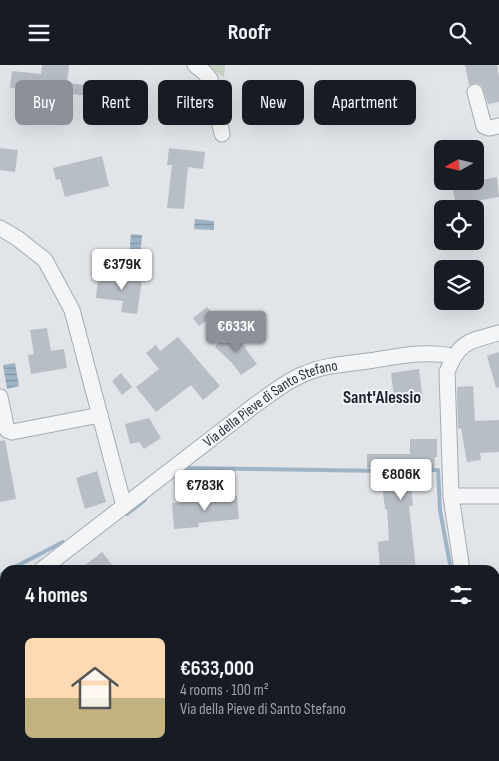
<!DOCTYPE html>
<html lang="en">
<head>
<meta charset="utf-8">
<style>
	:root { --surface:#171b24; --page:#20242c; --text:#f1f3f6; --muted:#9ea1a6; --accent:#8c9099 }
	body { margin:0; font-family:"Sofia Sans Condensed",sans-serif; background:var(--page); color:var(--text); height:100vh; display:flex; flex-direction:column; font-size:19px; white-space:nowrap }
	* { box-sizing:border-box; margin:0 }
	p { font-size:16px; color:var(--muted) }
	.icon { flex:none; width:28px; height:28px; fill:none; stroke:currentColor; stroke-width:2; stroke-linecap:round; stroke-linejoin:round }
	.map { position:relative; flex:1; overflow:hidden }
	.details { position:absolute; left:0px; top:500px; width:500px; height:196px; display:flex; flex-direction:column; background:var(--surface); border-radius:15px 15px 0 0; box-shadow:0 5px 20px #0002 }
	.details>* { flex:none }
	.top-card { position:absolute; left:15px; top:15px; width:470px; height:45px; display:flex; gap:10px }
	.needle { width:32px; rotate:262deg }
	.fabs { position:absolute; left:434px; top:75px; display:grid; gap:10px }
	.fabs a { display:grid; place-items:center; width:50px; height:50px; border-radius:8px; background:var(--surface); box-shadow:0 5px 20px #0002; font-size:25px }
	.price { position:absolute; translate:-50% -42px; padding:0 11px; border-radius:5px; background:#fff; color:#222; font-size:16px; line-height:32px; filter:drop-shadow(0 1px 2px #0008) }
	.price::after { content:''; position:absolute; left:50%; top:30px; width:15px; height:11px; margin-left:-8px; background:inherit; clip-path:polygon(0 0,100% 0,50% 100%) }
	.price.active { background:var(--accent); color:#fff }
	ul { padding:0; list-style:none }
	li { display:flex; align-items:center; gap:15px; height:125px; padding:0 25px }
	li span { display:grid; place-items:center; flex:none; width:140px; height:100px; border-radius:8px; color:#555 }
	li>.icon { margin-inline-start:auto }
	span .icon { width:60px; height:60px; fill:#fffc; stroke-width:1 }
	li b { font-size:21px }
	h2 { display:flex; justify-content:space-between; align-items:center; height:60px; padding:0 25px; font-size:21px }
	.chip { padding:0 18px; border-radius:8px; background:var(--surface); box-shadow:0 5px 20px #0002; font-size:18px; line-height:45px }
	.chip.active { background:var(--accent); color:#fff }
	header { display:flex; justify-content:space-between; align-items:center; height:65px; padding:0 25px; background:var(--surface); font-size:22px; font-weight:700 }
	.map>svg:first-child { display:block }
	.forest { fill:url(#forest-crowns) }
	.water { fill:url(#water-rules) }
	.lines { fill:none; stroke-linecap:round; stroke-linejoin:round }
	.stream { stroke:#9eb4c6; stroke-width:4 }
	.building { fill:#b8bec5 }
	.minor-casing { stroke:#a6abb2; stroke-width:17 }
	.minor { stroke:#f3f5f7; stroke-width:15 }
	.labels { text-anchor:middle; dominant-baseline:central; stroke-width:4; stroke-linejoin:round; paint-order:stroke }
	.street-label { font-size:15px; fill:#2a333f; stroke:#f0f3f6 }
	.quarter-label { font-size:18px; font-weight:bold; fill:#1c2430; stroke:#f0f3f6 }
</style>
</head>
<body>
<header><svg class="icon" aria-label="menu" viewBox="0 0 24 24"><path d="M4 6h16M4 12h16M4 18h16"/></svg>Roofr<svg class="icon" aria-label="search" viewBox="0 0 24 24"><circle cx="10" cy="10" r="6"/><path d="M15 15l6 6"/></svg></header>
<div class="map">
<svg width="499" height="696" viewBox="0 0 499 696">
	<defs>
		<pattern id="forest-crowns" width="20" height="18" patternUnits="userSpaceOnUse" patternTransform="scale(1.25)"><rect width="20" height="18" fill="#c7d2c2"/><path d="M2 6a3 3 0 1 1 6 0M12 15a3 3 0 1 1 6 0" fill="none" stroke="#abb5a8"/></pattern>
		<pattern id="water-rules" width="6" height="5" patternUnits="userSpaceOnUse" patternTransform="scale(1.25)"><rect width="6" height="5" fill="#9eb4c6"/><path d="M0 2.5h6" fill="none" stroke="#8193a2"/></pattern>
	</defs>
	<rect width="100%" height="100%" fill="#e1e4e8"/>
	<polygon class="forest" points="205,0 225,0 224,12"/>
	<g class="water">
		<polygon points="195,154 214,156 214,165 194,164"/>
		<polygon points="131,169 142,170 140,193 129,192"/>
		<polygon points="15,298 19,321 7,324 3,300"/>
	</g>
	<g class="lines">
		<g class="stream">
			<polyline points="183,403 385,406"/>
			<polyline points="405,405 438,405 440,445 451,505"/>
			<polyline points="127,449 145,435"/>
			<polyline points="9,505 63,477"/>
			<polyline points="0,510 5,507"/>
			<polyline points="490,691 491,696"/>
		</g>
	</g>
	<g class="building">
		<polygon points="42,0 69,0 67,18 101,22 100,32 10,23 12,6 41,9"/>
		<polygon points="465,0 497,0 499,12 499,37 488,39 482,21 477,18 469,20"/>
		<polygon points="0,83 18,85 15,107 0,105"/>
		<polygon points="169,83 205,87 203,104 188,102 184,144 167,143 172,100 167,100"/>
		<polygon points="102,91 109,121 65,132 60,114 56,115 53,103"/>
		<polygon points="497,112 499,132 476,136 478,143 457,144 452,121"/>
		<polygon points="127,206 143,209 137,249 121,247 123,236 96,233 98,212 126,215"/>
		<polygon points="207,242 214,250 199,261 193,253"/>
		<polygon points="47,263 51,286 64,284 67,303 31,309 28,290 34,289 30,265"/>
		<polygon points="229,266 246,282 245,283 257,299 241,310 232,298 215,282"/>
		<polygon points="178,272 220,321 203,335 191,320 156,347 136,322 159,304 146,288 156,280 160,286"/>
		<polygon points="499,287 499,322 496,323 487,291"/>
		<polygon points="419,304 423,336 395,340 391,308"/>
		<polygon points="121,308 132,322 122,330 112,316"/>
		<polygon points="473,321 475,356 499,355 499,387 480,388 481,395 467,397 461,363 458,364 457,322"/>
		<polygon points="149,353 161,373 144,384 139,377 130,379 125,359"/>
		<polygon points="410,374 437,374 437,392 435,392 434,403 409,403 413,441 409,441 416,505 380,505 378,477 389,475 387,444 385,444 380,403 367,403 367,389 410,389"/>
		<polygon points="5,375 16,434 0,437 0,376"/>
		<polygon points="97,406 106,437 85,444 76,413"/>
		<polygon points="237,431 239,454 198,458 199,462 174,464 172,438 215,435 215,433"/>
		<polygon points="102,487 116,505 79,505"/>
	</g>
	<g class="lines">
		<g class="minor-casing">
			<g id="minor">
				<polyline points="195,0 204,7 210,14 222,69"/>
				<polyline points="475,27 484,61 489,63 499,61"/>
				<polyline points="0,163 17,173 45,195 72,245 124,441"/>
				<polyline points="0,332 7,365 12,367 100,350"/>
				<polyline points="451,431 499,431"/>
				<path id="s1" d="M41 505 255 340C271 329 286 316 304 309 324 300 347 299 368 296 396 292 425 285 453 291"/>
				<path d="M462 505 451 431 447 307C459 276 469 276 499 268"/>
				<polyline points="0,526 5,526"/>
				<polyline points="0,562 5,552"/>
				<polyline points="0,618 5,618"/>
				<polyline points="495,671 499,691"/>
			</g>
		</g>
		<use href="#minor" class="minor"/>
	</g>
	<g class="labels">
		<g class="street-label">
			<text stroke="none"><textPath href="#s1" startOffset="285">Via della Pieve di Santo Stefano</textPath></text>
		</g>
		<g class="quarter-label">
			<text x="382" y="332">Sant'Alessio</text>
		</g>
	</g>
</svg>
<div class="fabs">
<a><svg class="needle" viewBox="-14 -14 28 28"><path d="M0-13l5 13h-10z" fill="#e53935"/><path d="M0 13l5-13h-10z" fill="#9ea1a6"/></svg></a>
<a><svg class="icon" aria-label="locate" viewBox="0 0 24 24"><circle cx="12" cy="12" r="6"/><path d="M12 2v4M12 18v4M2 12h4M18 12h4"/></svg></a>
<a><svg class="icon" aria-label="layers" viewBox="0 0 24 24"><path d="M12 4l9 5-9 5-9-5zM3 14l9 5 9-5"/></svg></a>
</div>
<b class="price" style="left:122px;top:226px">€379K</b>
<b class="price active" style="left:236px;top:288px">€633K</b>
<b class="price" style="left:401px;top:436px">€806K</b>
<b class="price" style="left:205px;top:447px">€783K</b>
<div class="top-card">
<a class="chip active">Buy</a>
<a class="chip">Rent</a>
<a class="chip">Filters</a>
<a class="chip">New</a>
<a class="chip">Apartment</a>
</div>
<section class="details">
<h2>4 homes<svg class="icon" aria-label="filters" viewBox="0 0 24 24"><path d="M4 7h16M4 17h16"/><circle cx="9" cy="7" r="2"/><circle cx="15" cy="17" r="2"/></svg></h2>
<ul>
<li><span style="background:linear-gradient(#ffd9b3 60%,#c2b280 0)"><svg class="icon" aria-label="home" viewBox="0 0 24 24"><path d="M3 11l9-7 9 7M6 9v11h12V9"/></svg></span><div><b>€633,000</b><p>4 rooms · 100 m²</p><p>Via della Pieve di Santo Stefano</p></div></li>
</ul>
</section>
</div>
</body>
</html>
